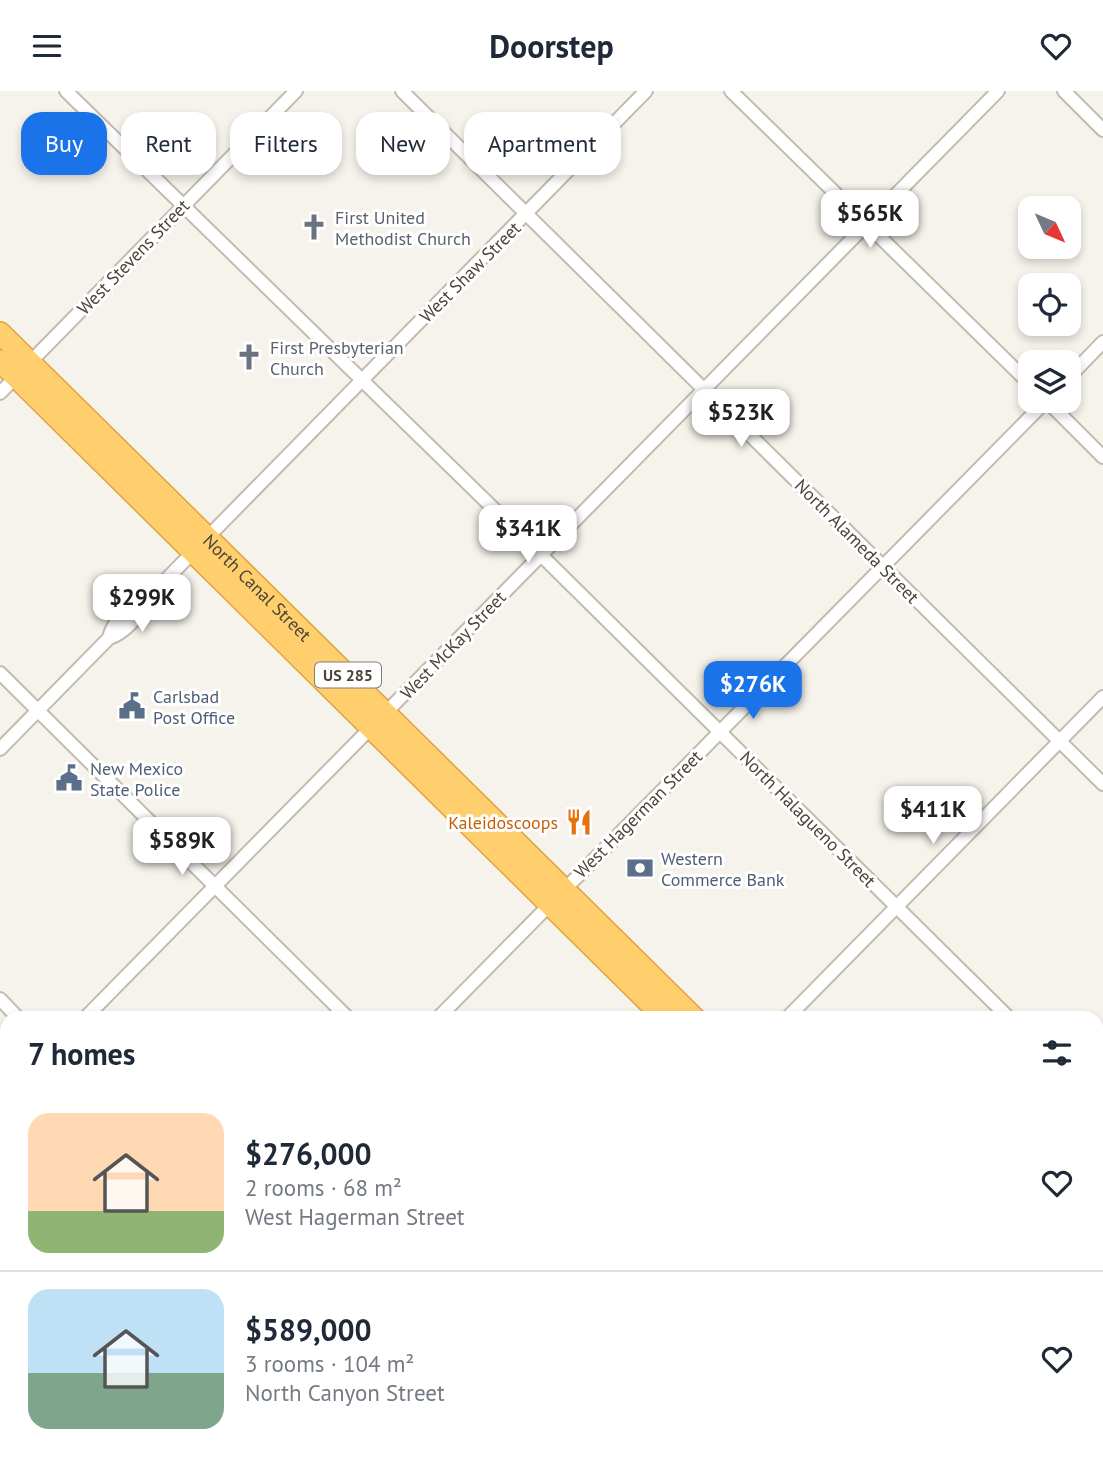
<!DOCTYPE html>
<html lang="en">
<head>
<meta charset="utf-8">
<style>
	:root { --surface:#fff; --page:#f6f6f7; --text:#1f2937; --muted:#747a83; --line:#e0e1e3; --accent:#1a73e8 }
	body { margin:0; font-family:"PT Sans",sans-serif; background:var(--page); color:var(--text); height:100vh; display:flex; flex-direction:column; font-size:26px; white-space:nowrap }
	* { box-sizing:border-box; margin:0 }
	p { font-size:23px; color:var(--muted) }
	.icon { flex:none; width:38px; height:38px; fill:none; stroke:currentColor; stroke-width:2; stroke-linecap:round; stroke-linejoin:round }
	.map { position:relative; flex:1; overflow:hidden }
	.panel { position:absolute; left:0px; top:920px; width:1104px; height:450px; display:flex; flex-direction:column; background:var(--surface); border-radius:21px 21px 0 0; box-shadow:0 4px 10px #0003 }
	.panel>* { flex:none }
	.banner { position:absolute; left:21px; top:21px; width:700px; height:63px; display:flex; gap:14px }
	.needle { width:46px; rotate:134deg }
	.controls { position:absolute; left:1018px; top:105px; display:grid; gap:14px }
	.controls a { display:grid; place-items:center; width:63px; height:63px; border-radius:14px; background:var(--surface); box-shadow:0 4px 10px #0003; font-size:35px }
	.price { position:absolute; translate:-50% -60px; padding:0 16px; border-radius:14px; background:#fff; color:#222; font-size:23px; line-height:46px; filter:drop-shadow(0 2px 4px #0008) }
	.price::after { content:''; position:absolute; left:50%; top:42px; width:21px; height:16px; margin-left:-10px; background:inherit; clip-path:polygon(0 0,100% 0,50% 100%) }
	.price.current { background:var(--accent); color:#fff }
	ul { padding:0; list-style:none }
	li { display:flex; align-items:center; gap:21px; height:175px; padding:0 28px }
	li+li { border-top:2px solid var(--line) }
	li span { display:grid; place-items:center; flex:none; width:196px; height:140px; border-radius:21px; color:#555 }
	li>.icon { margin-inline-start:auto }
	span .icon { width:84px; height:84px; fill:#fffc; stroke-width:1 }
	li b { font-size:30px }
	h2 { display:flex; justify-content:space-between; align-items:center; height:84px; padding:0 28px; font-size:30px }
	.pill { padding:0 24px; border-radius:21px; background:var(--surface); box-shadow:0 4px 10px #0003; font-size:24px; line-height:63px }
	.pill.current { background:var(--accent); color:#fff }
	header { display:flex; justify-content:space-between; align-items:center; height:91px; padding:0 28px; background:var(--surface); font-size:32px; font-weight:700 }
	.map>svg:first-child { display:block }
	.lines { fill:none; stroke-linecap:round; stroke-linejoin:round }
	.street-casing { stroke:#c2bbae; stroke-width:16 }
	.secondary-casing { stroke:#d6c79b; stroke-width:19 }
	.highway-casing { stroke:#e0a43c; stroke-width:24 }
	.street { stroke:#fff; stroke-width:12 }
	.secondary { stroke:#fff3cd; stroke-width:16 }
	.highway { stroke:#ffcf6e; stroke-width:21 }
	.rail-casing { stroke:#9a9a9a; stroke-width:6 }
	.rail { stroke:#fff; stroke-width:3.5; stroke-dasharray:10; stroke-linecap:butt }
	.labels { text-anchor:middle; dominant-baseline:central; stroke-width:6; stroke-linejoin:round; paint-order:stroke }
	.shield { fill:#fff; stroke:#817c74; stroke-width:2 }
	.shield-label { font-size:16px; font-weight:bold; fill:#4b4439 }
	.worship-label { font-size:18px; fill:#5b616d; stroke:#fff; text-anchor:start }
	.street-label { font-size:18px; fill:#4b4439; stroke:#fff }
	.service-label { font-size:18px; fill:#4e5e75; stroke:#fff; text-anchor:start }
	.food-label { font-size:18px; fill:#c56008; stroke:#fff; text-anchor:end }
</style>
</head>
<body>
<header><svg class="icon" aria-label="menu" viewBox="0 0 24 24"><path d="M4 6h16M4 12h16M4 18h16"/></svg>Doorstep<svg class="icon" aria-label="heart" viewBox="0 0 24 24"><path d="M12 20l-8-8c-3-5 5-10 8-4 3-6 11-1 8 4z"/></svg></header>
<div class="map">
<svg width="1103" height="1370" viewBox="0 0 1103 1370">
	<rect width="100%" height="100%" fill="#f6f3ec"/>
	<g class="lines">
		<g class="street-casing">
			<g id="street">
				<polyline points="66,0 541,464 1010,928"/>
				<polyline points="402,0 1103,693"/>
				<polyline points="731,0 1031,294"/>
				<polyline points="1064,0 1103,39"/>
				<polyline points="1069,286 1103,251"/>
				<polyline points="0,302 296,0"/>
				<polyline points="1047,310 1103,366"/>
				<path d="M109 547C112 532 130 512 145 510"/>
				<polyline points="0,582 349,928"/>
				<path d="M0 658 109 547C123 543 141 525 145 510L646 0"/>
				<polyline points="0,908 19,928"/>
				<polyline points="84,928 998,0"/>
				<polyline points="437,928 1046,310"/>
				<polyline points="786,928 1103,606"/>
				<polyline points="1097,972 1103,966"/>
				<polyline points="0,1013 7,1006"/>
				<polyline points="1097,1014 1103,1020"/>
				<polyline points="461,1363 468,1370"/>
				<polyline points="790,1363 797,1370"/>
				<polyline points="350,1370 357,1363"/>
				<polyline points="703,1370 710,1363"/>
			</g>
		</g>
		<g class="secondary-casing">
			<polyline id="secondary" points="1053,1370 1059,1363"/>
		</g>
		<g class="highway-casing">
			<g id="highway">
				<path id="s1" d="M0 242 695 928"/>
				<polyline points="0,270 666,928"/>
				<polyline points="1097,1327 1103,1332"/>
				<polyline points="1097,1355 1103,1360"/>
			</g>
		</g>
		<use href="#street" class="street"/>
		<use href="#secondary" class="secondary"/>
		<use href="#highway" class="highway"/>
		<g class="rail-casing">
			<g id="rail">
				<polyline points="0,1221 7,1228"/>
				<polyline points="144,1363 151,1370"/>
			</g>
		</g>
		<use href="#rail" class="rail"/>
	</g>
	<defs>
		<g id="church-bare" transform="scale(2.1)"><path d="M-1.2-6h2.4v3.5h3.3v2.4h-3.3V6h-2.4V-.1h-3.3v-2.4h3.3Z" fill="#6b7280" stroke="#fff" stroke-width="2.5" paint-order="stroke"/></g>
		<g id="civic-bare" transform="scale(2.1)"><path d="M-.6-6.5H3V-4.5H.6V-3L4-1V1h2V6H-6V1h2V-1L-.6-3ZM-1.2 2.5V6h2.4V2.5Z" fill="#5c6f8a" stroke="#fff" stroke-width="2.5" paint-order="stroke"/></g>
		<g id="restaurant-bare" transform="scale(2.1)"><path d="M-5-6h1v4h1v-4h1v4h1v-4h1v5L-1.5 .5V6h-2V.5L-5-1ZM5-6V6H3V1.5H1.5Q1.5-4 5-6Z" fill="#e8710a" stroke="#fff" stroke-width="2.5" paint-order="stroke"/></g>
		<g id="bank-bare" transform="scale(2.1)"><path d="M-6-4H6V4H-6ZM0-2.3a2.3 2.3 0 1 0 0 4.6a2.3 2.3 0 1 0 0-4.6Z" fill="#5c6f8a" stroke="#fff" stroke-width="2.5" paint-order="stroke"/></g>
	</defs>
	<g fill-rule="evenodd">
		<use href="#church-bare" x="314" y="136"/>
		<use href="#church-bare" x="249" y="266"/>
		<use href="#civic-bare" x="132" y="615"/>
		<use href="#civic-bare" x="69" y="687"/>
		<use href="#restaurant-bare" x="579" y="731"/>
		<use href="#bank-bare" x="640" y="777"/>
	</g>
	<g class="labels">
		<rect class="shield" x="315" y="571.5" width="66" height="25" rx="5"/>
		<g class="shield-label">
			<text x="348" y="584">US 285</text>
		</g>
		<g class="worship-label">
			<text x="335" y="126">First United<tspan x="335" dy="21">Methodist Church</tspan></text>
			<text x="270" y="256">First Presbyterian<tspan x="270" dy="21">Church</tspan></text>
		</g>
		<g class="street-label">
			<text transform="translate(133 166) rotate(-46)">West Stevens Street</text>
			<text transform="translate(470 181) rotate(-45)">West Shaw Street</text>
			<text transform="translate(857 450) rotate(45)">North Alameda Street</text>
			<text stroke="none"><textPath href="#s1" startOffset="362">North Canal Street</textPath></text>
			<text transform="translate(453 554) rotate(-46)">West McKay Street</text>
			<text transform="translate(638 723) rotate(-45)">West Hagerman Street</text>
			<text transform="translate(808 728) rotate(45)">North Halagueno Street</text>
		</g>
		<g class="service-label">
			<text x="153" y="605">Carlsbad<tspan x="153" dy="21">Post Office</tspan></text>
			<text x="90" y="677">New Mexico<tspan x="90" dy="21">State Police</tspan></text>
			<text x="661" y="767">Western<tspan x="661" dy="21">Commerce Bank</tspan></text>
		</g>
		<g class="food-label">
			<text x="558" y="731">Kaleidoscoops</text>
		</g>
	</g>
</svg>
<div class="controls">
<a><svg class="needle" viewBox="-14 -14 28 28"><path d="M0-13l5 13h-10z" fill="#e53935"/><path d="M0 13l5-13h-10z" fill="#747a83"/></svg></a>
<a><svg class="icon" aria-label="locate" viewBox="0 0 24 24"><circle cx="12" cy="12" r="6"/><path d="M12 2v4M12 18v4M2 12h4M18 12h4"/></svg></a>
<a><svg class="icon" aria-label="layers" viewBox="0 0 24 24"><path d="M12 4l9 5-9 5-9-5zM3 14l9 5 9-5"/></svg></a>
</div>
<b class="price" style="left:870px;top:159px">$565K</b>
<b class="price" style="left:741px;top:358px">$523K</b>
<b class="price" style="left:528px;top:474px">$341K</b>
<b class="price" style="left:142px;top:543px">$299K</b>
<b class="price current" style="left:753px;top:630px">$276K</b>
<b class="price" style="left:933px;top:755px">$411K</b>
<b class="price" style="left:182px;top:786px">$589K</b>
<div class="banner">
<a class="pill current">Buy</a>
<a class="pill">Rent</a>
<a class="pill">Filters</a>
<a class="pill">New</a>
<a class="pill">Apartment</a>
</div>
<section class="panel">
<h2>7 homes<svg class="icon" aria-label="filters" viewBox="0 0 24 24"><path d="M4 7h16M4 17h16"/><circle cx="9" cy="7" r="2"/><circle cx="15" cy="17" r="2"/></svg></h2>
<ul>
<li><span style="background:linear-gradient(#ffd9b3 70%,#8fb573 0)"><svg class="icon" aria-label="home" viewBox="0 0 24 24"><path d="M3 11l9-7 9 7M6 9v11h12V9"/></svg></span><div><b>$276,000</b><p>2 rooms · 68 m²</p><p>West Hagerman Street</p></div><svg class="icon" aria-label="heart" viewBox="0 0 24 24"><path d="M12 20l-8-8c-3-5 5-10 8-4 3-6 11-1 8 4z"/></svg></li>
<li><span style="background:linear-gradient(#bfe0f5 60%,#7fa58c 0)"><svg class="icon" aria-label="home" viewBox="0 0 24 24"><path d="M3 11l9-7 9 7M6 9v11h12V9"/></svg></span><div><b>$589,000</b><p>3 rooms · 104 m²</p><p>North Canyon Street</p></div><svg class="icon" aria-label="heart" viewBox="0 0 24 24"><path d="M12 20l-8-8c-3-5 5-10 8-4 3-6 11-1 8 4z"/></svg></li>
</ul>
</section>
</div>
</body>
</html>
